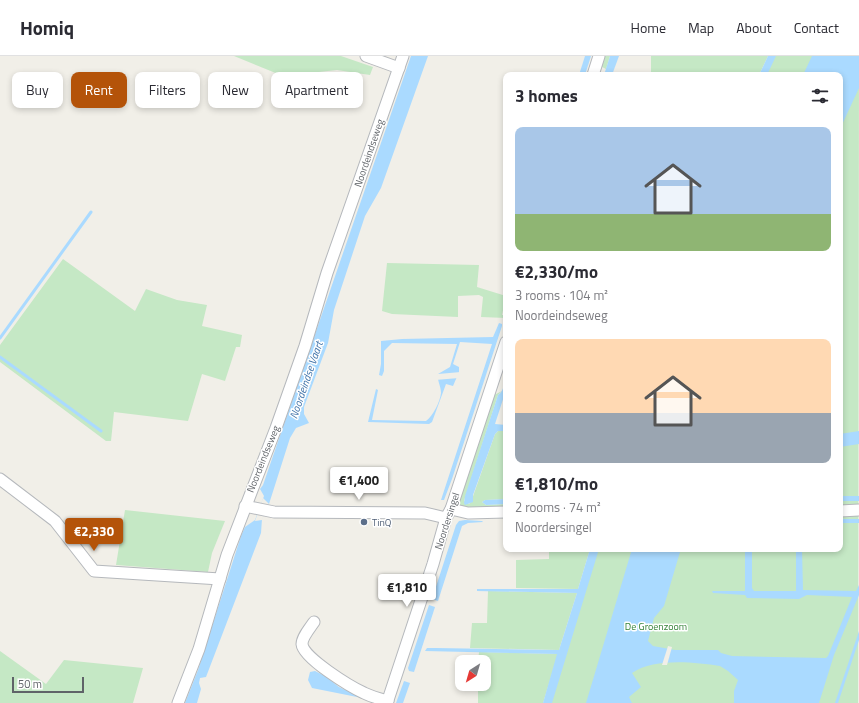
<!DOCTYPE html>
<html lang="en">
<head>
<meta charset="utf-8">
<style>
	:root { --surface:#fff; --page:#f2f2f3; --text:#2b2b33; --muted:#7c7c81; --line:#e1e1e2; --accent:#b45309 }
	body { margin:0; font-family:"Titillium Web",sans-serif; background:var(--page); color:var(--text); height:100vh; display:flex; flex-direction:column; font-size:15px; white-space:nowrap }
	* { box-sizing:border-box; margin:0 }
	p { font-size:13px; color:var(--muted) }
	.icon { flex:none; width:22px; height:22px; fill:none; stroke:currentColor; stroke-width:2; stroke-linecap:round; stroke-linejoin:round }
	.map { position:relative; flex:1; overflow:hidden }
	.details { position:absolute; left:503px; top:16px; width:340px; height:480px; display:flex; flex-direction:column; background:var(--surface); border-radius:8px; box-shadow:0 2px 6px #0003 }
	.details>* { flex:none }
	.hud { position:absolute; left:12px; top:16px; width:380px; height:36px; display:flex; gap:8px }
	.needle { width:26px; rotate:217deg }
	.controls { position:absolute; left:455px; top:599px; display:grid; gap:8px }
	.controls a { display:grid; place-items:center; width:36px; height:36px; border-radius:8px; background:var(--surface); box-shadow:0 2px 6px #0003; font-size:20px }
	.scale { position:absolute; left:12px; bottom:10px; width:72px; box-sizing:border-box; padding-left:4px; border:2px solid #5f6368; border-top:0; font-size:11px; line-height:14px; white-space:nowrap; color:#5f6368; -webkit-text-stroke:3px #fff; paint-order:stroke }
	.price { position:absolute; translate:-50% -34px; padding:0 9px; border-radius:4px; background:#fff; color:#222; font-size:13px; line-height:26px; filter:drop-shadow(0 1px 2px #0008) }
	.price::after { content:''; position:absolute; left:50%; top:24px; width:12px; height:9px; margin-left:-6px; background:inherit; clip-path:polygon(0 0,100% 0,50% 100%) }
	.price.selected { background:var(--accent); color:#fff }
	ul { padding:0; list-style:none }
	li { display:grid; align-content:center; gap:8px; height:212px; padding:0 12px }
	li span { display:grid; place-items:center; height:124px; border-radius:8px; color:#555 }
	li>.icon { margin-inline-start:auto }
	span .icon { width:72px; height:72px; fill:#fffc; stroke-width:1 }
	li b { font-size:17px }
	h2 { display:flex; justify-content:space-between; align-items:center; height:48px; padding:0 12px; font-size:17px }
	.tag { padding:0 14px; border-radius:8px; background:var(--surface); box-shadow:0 2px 6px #0003; font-size:14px; line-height:36px }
	.tag.selected { background:var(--accent); color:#fff }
	header { display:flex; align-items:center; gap:24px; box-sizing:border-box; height:56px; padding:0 20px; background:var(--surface); border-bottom:1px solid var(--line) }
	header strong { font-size:19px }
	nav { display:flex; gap:22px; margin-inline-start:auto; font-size:14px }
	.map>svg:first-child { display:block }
	.green { fill:#c5e8c5 }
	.water { fill:#aadaff }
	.pier { fill:#f1efe8 }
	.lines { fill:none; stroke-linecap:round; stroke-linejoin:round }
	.stream { stroke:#aadaff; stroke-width:3 }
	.minor-casing { stroke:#b5b8bc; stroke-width:13 }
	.minor { stroke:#fff; stroke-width:11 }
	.service-dot { fill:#5c6f8a; stroke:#fff; stroke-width:1.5 }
	.labels { text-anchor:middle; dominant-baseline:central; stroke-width:3; stroke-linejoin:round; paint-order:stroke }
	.street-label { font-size:10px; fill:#5f6368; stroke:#fff }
	.service-label { font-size:10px; fill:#4e5e75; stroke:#fff; text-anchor:start }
	.park-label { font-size:10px; fill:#348238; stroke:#fff }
	.water-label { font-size:11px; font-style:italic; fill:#4174aa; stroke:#fff }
</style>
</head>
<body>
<header>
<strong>Homiq</strong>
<nav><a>Home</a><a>Map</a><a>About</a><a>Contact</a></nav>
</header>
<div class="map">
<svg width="859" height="647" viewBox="0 0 859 647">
	<rect width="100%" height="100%" fill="#f1efe8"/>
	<g class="green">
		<polygon points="234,0 341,0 373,11 370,19 337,14 283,20"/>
		<polygon points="604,0 610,0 606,13 600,10"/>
		<polygon points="651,0 768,0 759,19 651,19"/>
		<polygon points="772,0 859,0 858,647 547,647 596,493 840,493 840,19 763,19"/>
		<polygon points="63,203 135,255 146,233 177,244 207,249 202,270 242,279 240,291 236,291 225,325 202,318 188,365 114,356 111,385 106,385 0,306 0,289"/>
		<polygon points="387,207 479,209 477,231 506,240 502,259 506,259 506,262 481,261 483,241 479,239 458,240 458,261 392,258 382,255"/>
		<polygon points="502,335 498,339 464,445 469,448 471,446 495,378 498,375 506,375 506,443 485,444 482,446 486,449 506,448 506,453 471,454 460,450 458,445 492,340"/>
		<polygon points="125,454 225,465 212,497 208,516 116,509"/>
		<polygon points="549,493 590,493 578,533 516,532 516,504 549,503"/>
		<polygon points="488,535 577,537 559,594 470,592 472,567 487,567"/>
		<polygon points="0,595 46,628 64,604 143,612 133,647 0,647"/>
		<polygon points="479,596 558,598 543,647 478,647 478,628 484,628 484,606 478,606"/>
	</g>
	<g class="water">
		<polygon points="411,0 428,0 381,132 365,160 334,254 328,287 304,351 304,358 309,367 296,372 290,382 269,448 262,463 261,477 206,621 200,622 199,627 201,633 197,647 185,647 198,614 241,480 245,471 255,464 264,440 260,433 263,429"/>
		<polygon points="585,0 591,0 585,19 579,19"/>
		<polygon points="610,0 619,0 612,19 604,19"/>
		<polygon points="768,0 776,0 767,19 759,19"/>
		<polygon points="812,0 859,0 859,32 840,73 840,19 803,19"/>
		<path d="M499 267 502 268V270L452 423 444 444H441L492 288 460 286 453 308 459 311V316L453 330 446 328 432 366 429 368 368 366 376 333 378 334 372 364 426 365C433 360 440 346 441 337 441 330 437 325 438 318L450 311 457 288 392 287 384 295V315L382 320 379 319 381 308V285L402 283 493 281Z"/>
		<path d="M506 317V334L495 368 506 369V375H498L495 378 473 439V446L465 449 464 447 465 440 498 339C505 335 504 324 506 317Z"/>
		<polygon points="859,375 859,388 840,391 840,378"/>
		<rect x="840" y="440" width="19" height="5"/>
		<polygon points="506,443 506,448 486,449 482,446 485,444"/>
		<rect x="840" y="463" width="19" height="4"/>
		<polygon points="465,464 482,465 483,466 468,467 462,470 438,545 432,543 456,469 459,465"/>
		<polygon points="590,493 599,493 552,647 543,647 557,598 425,595 427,592 436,592 559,594 577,537 477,535 477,533 578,533"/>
		<path d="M632 493H679L680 496 664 550 654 562 648 585 653 590 675 594H718L721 597 732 600 826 602 828 600 852 541 807 539 799 543 747 542 745 539 713 537 712 535H745V493H752V532L754 535H796V493H802L803 534 856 535 859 529V539L834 599 819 647H734V635L738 624 728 615 720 610C693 606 654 602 632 617L641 631 629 641 632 647H586Z"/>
		<polygon points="429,549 435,551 414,616 409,615 408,612"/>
		<polygon points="859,575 859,584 838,647 835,647"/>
		<polygon points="315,615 325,620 339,631 362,642 312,632 308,624 310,616"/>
		<polygon points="404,625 410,627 403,647 396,647"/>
	</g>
	<g class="pier">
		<polygon points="461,316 459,322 435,324 438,318"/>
		<polygon points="263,442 269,448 262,464 255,465"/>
		<polygon points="668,590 672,591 667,609 662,609"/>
	</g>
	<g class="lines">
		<g class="stream">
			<polyline points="0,282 91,156"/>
			<polyline points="0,301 101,375"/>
		</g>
		<g class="minor-casing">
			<g id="minor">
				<polyline points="366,0 399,12"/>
				<polyline points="593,19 599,0"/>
				<polyline points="0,423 55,465 94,515 220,523"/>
				<polyline points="245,450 274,456 425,457 446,462"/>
				<polyline points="451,453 468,457 506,456"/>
				<polyline points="840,455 859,454"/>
				<path d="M314 566C310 572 302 581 302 588 303 602 351 631 364 637 372 641 380 643 388 645"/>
				<polyline points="178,647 199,593 227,499 276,372 305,290 327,217 403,0"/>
				<polyline points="387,647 433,508 446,462 451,453 506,286"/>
			</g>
		</g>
		<use href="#minor" class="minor"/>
	</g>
	<circle class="service-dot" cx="364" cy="466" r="4"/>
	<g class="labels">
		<g class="street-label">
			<text transform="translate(369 97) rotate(-71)">Noordeindseweg</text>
			<text transform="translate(263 403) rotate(-68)">Noordeindseweg</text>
			<text transform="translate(447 465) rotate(-72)">Noordersingel</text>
		</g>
		<g class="service-label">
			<text x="372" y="466">TinQ</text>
		</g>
		<g class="park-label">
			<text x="656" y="570">De Groenzoom</text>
		</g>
		<g class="water-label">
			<text transform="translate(306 324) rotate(-71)">Noordeindse Vaart</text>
		</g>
	</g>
</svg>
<div class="controls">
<a><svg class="needle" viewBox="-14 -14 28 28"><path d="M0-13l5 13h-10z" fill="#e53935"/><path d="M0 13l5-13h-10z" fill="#7c7c81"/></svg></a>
</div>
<div class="scale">50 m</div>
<b class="price" style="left:359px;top:445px">€1,400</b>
<b class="price selected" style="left:94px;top:496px">€2,330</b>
<b class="price" style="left:407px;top:552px">€1,810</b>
<div class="hud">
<a class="tag">Buy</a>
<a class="tag selected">Rent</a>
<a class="tag">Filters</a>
<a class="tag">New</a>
<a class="tag">Apartment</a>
</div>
<section class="details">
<h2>3 homes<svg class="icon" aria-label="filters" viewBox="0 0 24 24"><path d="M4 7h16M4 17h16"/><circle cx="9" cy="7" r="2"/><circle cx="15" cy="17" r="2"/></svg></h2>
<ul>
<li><span style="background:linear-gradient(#a9c7e8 70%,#8fb573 0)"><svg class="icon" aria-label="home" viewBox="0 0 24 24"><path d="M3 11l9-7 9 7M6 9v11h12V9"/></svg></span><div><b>€2,330/mo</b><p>3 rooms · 104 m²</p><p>Noordeindseweg</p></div></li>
<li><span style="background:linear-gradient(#ffd9b3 60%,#9aa5b1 0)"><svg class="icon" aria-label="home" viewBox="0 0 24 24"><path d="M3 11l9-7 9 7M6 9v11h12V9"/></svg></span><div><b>€1,810/mo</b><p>2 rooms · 74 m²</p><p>Noordersingel</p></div></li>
</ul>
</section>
</div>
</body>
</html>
